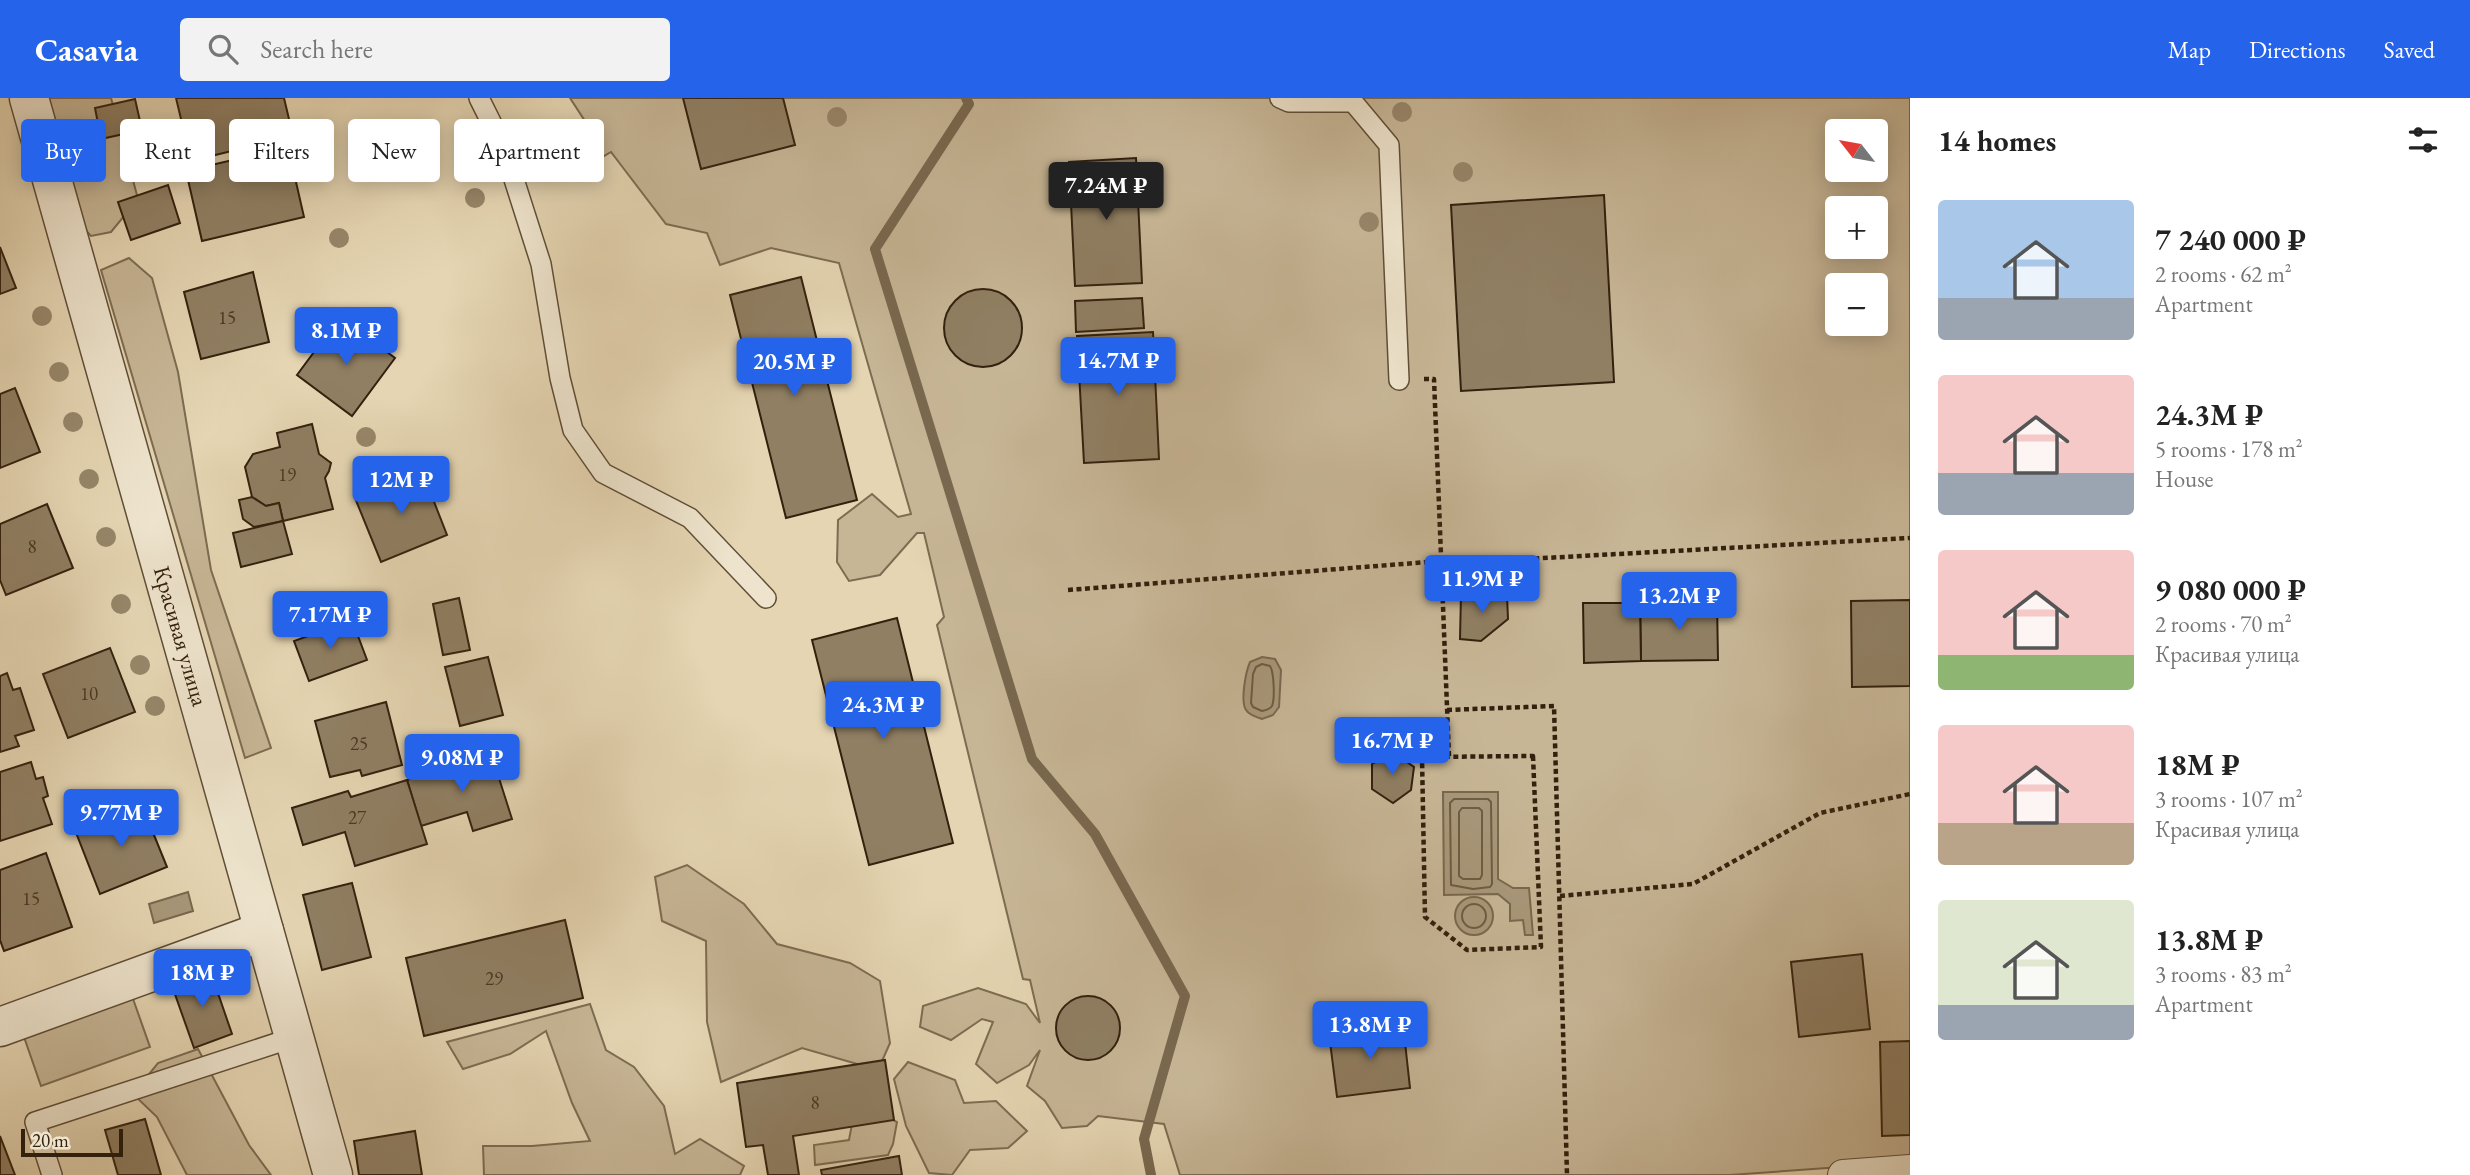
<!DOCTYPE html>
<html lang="en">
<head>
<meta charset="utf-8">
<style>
	:root { --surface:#fff; --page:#f2f2f2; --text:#222; --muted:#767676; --accent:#2563eb }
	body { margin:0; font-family:"EB Garamond",serif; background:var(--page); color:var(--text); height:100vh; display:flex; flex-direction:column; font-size:26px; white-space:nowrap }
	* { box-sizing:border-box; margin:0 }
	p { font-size:23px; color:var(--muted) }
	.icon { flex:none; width:38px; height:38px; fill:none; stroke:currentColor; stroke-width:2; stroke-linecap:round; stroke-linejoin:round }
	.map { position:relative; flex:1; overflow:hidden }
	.side { display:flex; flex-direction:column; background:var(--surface); width:560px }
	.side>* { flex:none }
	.top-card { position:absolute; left:21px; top:21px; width:665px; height:63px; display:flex; gap:14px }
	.needle { width:46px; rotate:301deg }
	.buttons { position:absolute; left:1825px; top:21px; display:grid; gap:14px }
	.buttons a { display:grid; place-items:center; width:63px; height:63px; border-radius:7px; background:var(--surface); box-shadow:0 4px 18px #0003; font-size:35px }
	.scale { position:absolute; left:21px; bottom:18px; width:102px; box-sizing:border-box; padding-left:7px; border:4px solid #33210e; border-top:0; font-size:19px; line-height:24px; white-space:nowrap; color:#33210e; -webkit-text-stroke:5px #eee4cd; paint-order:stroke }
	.price { position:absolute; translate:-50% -60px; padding:0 16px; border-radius:7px; background:var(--accent); color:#fff; font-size:23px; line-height:46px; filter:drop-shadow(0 2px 4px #0008) }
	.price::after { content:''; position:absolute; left:50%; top:42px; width:21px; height:16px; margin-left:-10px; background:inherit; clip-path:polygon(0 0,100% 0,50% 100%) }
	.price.on { background:#222; color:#fff }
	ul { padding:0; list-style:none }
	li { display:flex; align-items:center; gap:21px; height:175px; padding:0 28px }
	li span { display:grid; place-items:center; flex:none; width:196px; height:140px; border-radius:7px; color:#555 }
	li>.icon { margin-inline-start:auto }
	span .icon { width:84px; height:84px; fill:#fffc; stroke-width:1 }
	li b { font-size:30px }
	h2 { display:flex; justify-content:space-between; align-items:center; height:84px; padding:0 28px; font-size:30px }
	.tag { padding:0 24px; border-radius:7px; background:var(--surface); box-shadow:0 4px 18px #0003; font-size:24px; line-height:63px }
	.tag.on { background:var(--accent); color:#fff }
	header { display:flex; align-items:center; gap:42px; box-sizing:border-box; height:98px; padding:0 35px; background:var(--accent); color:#fff }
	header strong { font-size:33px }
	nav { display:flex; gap:38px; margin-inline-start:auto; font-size:24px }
	.search { width:490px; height:63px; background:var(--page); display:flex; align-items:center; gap:18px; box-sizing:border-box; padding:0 24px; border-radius:7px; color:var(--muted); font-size:26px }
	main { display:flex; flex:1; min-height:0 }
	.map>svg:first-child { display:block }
	.green { fill:#c7b696; stroke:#7d6c52; stroke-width:2; fill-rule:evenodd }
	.water { fill:#a8987a; stroke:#79684f; stroke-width:2 }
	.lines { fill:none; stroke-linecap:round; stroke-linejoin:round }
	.shore { stroke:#6e5c44; stroke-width:2 }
	.stream { stroke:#79684f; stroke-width:10 }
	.building { fill:#907f63; stroke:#33210e; stroke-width:2 }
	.service-casing { stroke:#604e37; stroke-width:22 }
	.pedestrian-casing { stroke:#604e37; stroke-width:32 }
	.minor-casing { stroke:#604e37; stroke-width:41 }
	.path { stroke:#33210e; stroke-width:4.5; stroke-dasharray:5 3.5; stroke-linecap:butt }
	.service { stroke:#eee4cd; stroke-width:19 }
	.pedestrian { stroke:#eee4cd; stroke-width:30 }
	.minor { stroke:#eee4cd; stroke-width:38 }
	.tree { fill:#97866a }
	.labels { text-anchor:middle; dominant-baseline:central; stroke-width:6; stroke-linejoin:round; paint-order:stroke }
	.number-label { font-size:19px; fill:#4a3823 }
	.street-label { font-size:23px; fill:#33210e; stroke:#eee4cd }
</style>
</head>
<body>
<header>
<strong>Casavia</strong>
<div class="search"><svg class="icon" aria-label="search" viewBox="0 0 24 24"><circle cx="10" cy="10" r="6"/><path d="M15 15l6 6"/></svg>Search here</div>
<nav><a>Map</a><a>Directions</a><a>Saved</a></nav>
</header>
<main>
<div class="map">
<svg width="1910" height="1077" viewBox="0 0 1910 1077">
	<rect width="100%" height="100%" fill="#e5d5b2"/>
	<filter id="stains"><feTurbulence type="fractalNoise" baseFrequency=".00286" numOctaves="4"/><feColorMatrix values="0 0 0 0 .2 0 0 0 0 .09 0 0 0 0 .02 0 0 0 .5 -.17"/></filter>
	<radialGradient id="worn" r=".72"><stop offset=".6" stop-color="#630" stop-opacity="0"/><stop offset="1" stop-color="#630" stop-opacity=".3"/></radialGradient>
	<g class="green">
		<polygon points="45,0 111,0 138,101 111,134 91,138 80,126"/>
		<path d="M570 0H1910V1070H1827L1730 1077H1180L1164 1026 1098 1018 1087 1028 1062 1030 1045 1003 1027 988 1040 952 1029 967 997 985 976 966 993 924 982 921 951 942 920 929 923 908 978 890 1026 906 1040 925 1030 882 1023 881 937 527 944 519 924 435H917L880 477 849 483 837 464 838 422 872 396 898 419 911 416 839 165 771 150 720 167 707 135 666 126 611 54 604 58 586 48 597 35 585 23ZM1838 33H1876V72H1838ZM1838 110H1876V149H1838ZM1838 187H1876V226H1838Z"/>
		<polygon points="129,160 152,180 178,274 211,472 271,650 245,660 101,172"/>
		<polygon points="687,767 744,806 777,846 850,865 880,883 890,945 878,972 802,950 721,984 707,924 706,843 662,823 655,779"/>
		<polygon points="132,898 150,949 41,988 23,936"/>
		<polygon points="590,906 606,952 634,969 664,1008 675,1056 700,1041 744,1068 740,1077 484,1077 483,1048 532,1048 590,1043 572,1005 546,933 510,956 463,971 447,944"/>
		<polygon points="198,951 249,1047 271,1077 187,1077 157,1019 133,996 158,965"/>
		<polygon points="908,964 955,982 964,1005 996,1003 1027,1033 1008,1050 970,1052 952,1077 929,1075 906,1028 894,981"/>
		<polygon points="874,1012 897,1024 893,1046 888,1057 815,1067 814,1047 849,1042 854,1015"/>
	</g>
	<g class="water">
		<path d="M1262 559 1275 561 1281 572 1279 609 1273 617 1262 621C1256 619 1249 617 1246 612 1240 603 1246 573 1250 564Z"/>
		<polygon points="1443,694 1498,694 1498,781 1513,790 1529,790 1533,837 1525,837 1523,822 1510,823 1510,806 1498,796 1444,797"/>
		<polygon points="188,794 193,813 154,825 149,806"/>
		<circle cx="1474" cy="818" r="19"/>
	</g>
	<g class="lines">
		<g class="shore">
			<path d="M1262 566 1270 568C1274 574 1275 601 1272 608 1269 612 1266 612 1262 613L1253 609 1251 605 1253 576 1256 569Z"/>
			<polygon points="1454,701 1488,701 1491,704 1492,786 1490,789 1473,791 1451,787 1450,705"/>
			<polygon points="1462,710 1479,710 1482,713 1482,777 1480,781 1463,781 1459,778 1459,714"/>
			<circle cx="1474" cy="818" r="12"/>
		</g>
		<polyline class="stream" points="966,0 969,6 875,151 1032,661 1095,736 1185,898 1144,1041 1151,1077"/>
	</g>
	<g class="building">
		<polygon points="176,0 284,0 293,38 191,63"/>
		<polygon points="683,0 783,0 795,47 701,71"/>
		<polygon points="135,1 142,32 101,41 95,10"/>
		<polygon points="288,49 304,119 202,143 186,73"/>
		<polygon points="1136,60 1142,185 1075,188 1069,64"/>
		<polygon points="168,87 180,125 131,142 118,104"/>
		<polygon points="1604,97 1614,284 1461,293 1451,107"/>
		<polygon points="0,149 16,190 0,196"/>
		<polygon points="253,174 269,244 201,261 184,194"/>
		<polygon points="801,179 857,402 786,420 730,197"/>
		<circle cx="983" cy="230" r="39"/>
		<polygon points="1142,200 1144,230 1076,234 1075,203"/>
		<polygon points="340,219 395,260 352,318 297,277"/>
		<polygon points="1153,234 1159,361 1084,365 1077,238"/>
		<polygon points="15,290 40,354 0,370 0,296"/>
		<polygon points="312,326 319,356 331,365 329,373 325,380 333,411 283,423 279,405 266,408 252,399 245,369 253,356 280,349 277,335"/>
		<polygon points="422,373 447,437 381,464 355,400"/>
		<polygon points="252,399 266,408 279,405 283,423 254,429 243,421 239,402"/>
		<polygon points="47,406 73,470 6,497 0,482 0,426"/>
		<polygon points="283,423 292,456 241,469 233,435"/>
		<polygon points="1461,496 1507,497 1508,521 1481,543 1460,541"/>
		<polygon points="459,500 470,552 443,557 433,506"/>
		<polygon points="1910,502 1910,588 1852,589 1851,503"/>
		<polygon points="1717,504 1718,562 1641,563 1640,505"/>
		<polygon points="1583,505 1640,505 1641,563 1584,565"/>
		<polygon points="897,520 953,745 869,767 812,542"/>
		<polygon points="352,522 367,562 309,583 294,543"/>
		<polygon points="110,550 135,614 68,640 43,576"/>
		<polygon points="488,559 503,617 460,628 445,569"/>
		<polygon points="7,575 13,592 20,590 34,632 15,638 19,648 0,654 0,578"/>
		<polygon points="386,604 402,667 362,678 360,672 330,679 315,623"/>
		<polygon points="1393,654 1414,669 1411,692 1393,705 1372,691 1372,666"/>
		<polygon points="491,655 512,721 473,733 467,714 421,728 407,682"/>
		<polygon points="31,664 36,681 43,679 48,698 43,700 52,726 0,743 0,674"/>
		<polygon points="407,682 427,746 355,768 345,734 303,747 292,710 348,693 351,699"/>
		<polygon points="141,705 167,769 100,796 75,732"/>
		<polygon points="46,755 72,829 4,853 0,842 0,772"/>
		<polygon points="352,785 371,859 322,872 303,797"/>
		<polygon points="565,822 583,900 424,938 406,860"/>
		<polygon points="1862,856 1870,931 1799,939 1791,864"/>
		<polygon points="210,872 232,936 194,950 171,885"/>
		<circle cx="1088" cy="930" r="32"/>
		<polygon points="1403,926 1410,990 1337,999 1329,936"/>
		<polygon points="1910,943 1910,1037 1882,1038 1880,944"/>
		<polygon points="885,962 894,1022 793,1038 799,1077 768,1077 763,1047 746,1049 737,985"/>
		<polygon points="145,1021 161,1077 118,1077 105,1032"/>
		<polygon points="415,1033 422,1077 359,1077 354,1043"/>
		<polygon points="0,1038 15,1077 0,1077"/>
		<polygon points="899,1058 902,1077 822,1077 821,1072"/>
	</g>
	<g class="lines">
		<g class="service-casing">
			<g id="service">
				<polyline points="479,0 504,50 541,166 560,280 573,332 603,375 690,420 766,500"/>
				<polyline points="1280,0 1289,4 1353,4"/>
				<polyline points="1352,0 1353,4 1389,47 1399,282"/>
				<polyline points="52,1077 35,1024 295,939"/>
			</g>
		</g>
		<g class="pedestrian-casing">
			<polyline id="pedestrian" points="1843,1077 1910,1072"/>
		</g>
		<g class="minor-casing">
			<g id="minor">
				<polyline points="29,0 333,1077"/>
				<polyline points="0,929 264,833"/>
			</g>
		</g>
		<g class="path">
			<polyline points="1424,281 1434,281 1449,659"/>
			<polyline points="1068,492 1441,463 1490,463 1910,440"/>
			<polyline points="1447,612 1554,608 1567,1077"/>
			<polygon points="1533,658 1541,849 1467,852 1425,819 1422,659"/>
			<polyline points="1560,798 1693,786 1820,715 1910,696"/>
		</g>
		<use href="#service" class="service"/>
		<use href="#pedestrian" class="pedestrian"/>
		<use href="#minor" class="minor"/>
	</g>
	<g class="tree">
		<circle cx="1402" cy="14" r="10"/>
		<circle cx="837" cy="19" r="10"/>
		<circle cx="1463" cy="74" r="10"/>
		<circle cx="475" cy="100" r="10"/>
		<circle cx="1369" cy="124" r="10"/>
		<circle cx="339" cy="140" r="10"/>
		<circle cx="42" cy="218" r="10"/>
		<circle cx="59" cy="274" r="10"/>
		<circle cx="73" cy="324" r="10"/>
		<circle cx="366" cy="339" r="10"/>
		<circle cx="89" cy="381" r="10"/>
		<circle cx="106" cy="439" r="10"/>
		<circle cx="121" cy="506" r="10"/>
		<circle cx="140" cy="567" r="10"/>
		<circle cx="155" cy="608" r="10"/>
	</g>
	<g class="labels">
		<g class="number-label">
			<text x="227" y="219">15</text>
			<text x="287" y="376">19</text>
			<text x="32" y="448">8</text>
			<text x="89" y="595">10</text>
			<text x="359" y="645">25</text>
			<text x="357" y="719">27</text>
			<text x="31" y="800">15</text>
			<text x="494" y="880">29</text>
			<text x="815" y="1004">8</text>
		</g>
		<g class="street-label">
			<text transform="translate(181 538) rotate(74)">Красивая улица</text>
		</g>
	</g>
	<rect width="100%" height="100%" filter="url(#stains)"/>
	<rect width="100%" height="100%" fill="url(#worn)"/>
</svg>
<div class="buttons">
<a><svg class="needle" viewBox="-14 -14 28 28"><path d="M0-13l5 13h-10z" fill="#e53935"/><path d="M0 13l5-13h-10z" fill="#767676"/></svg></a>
<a>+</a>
<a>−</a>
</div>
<div class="scale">20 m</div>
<b class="price on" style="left:1106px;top:124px">7.24M ₽</b>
<b class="price" style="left:346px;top:269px">8.1M ₽</b>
<b class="price" style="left:1118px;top:299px">14.7M ₽</b>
<b class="price" style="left:794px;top:300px">20.5M ₽</b>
<b class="price" style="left:401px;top:418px">12M ₽</b>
<b class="price" style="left:1482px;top:517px">11.9M ₽</b>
<b class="price" style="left:1679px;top:534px">13.2M ₽</b>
<b class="price" style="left:330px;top:553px">7.17M ₽</b>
<b class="price" style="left:883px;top:643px">24.3M ₽</b>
<b class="price" style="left:1392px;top:679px">16.7M ₽</b>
<b class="price" style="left:462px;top:696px">9.08M ₽</b>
<b class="price" style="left:121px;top:751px">9.77M ₽</b>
<b class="price" style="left:202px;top:911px">18M ₽</b>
<b class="price" style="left:1370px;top:963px">13.8M ₽</b>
<div class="top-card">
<a class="tag on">Buy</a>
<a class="tag">Rent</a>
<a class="tag">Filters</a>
<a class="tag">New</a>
<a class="tag">Apartment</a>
</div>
</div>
<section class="side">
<h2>14 homes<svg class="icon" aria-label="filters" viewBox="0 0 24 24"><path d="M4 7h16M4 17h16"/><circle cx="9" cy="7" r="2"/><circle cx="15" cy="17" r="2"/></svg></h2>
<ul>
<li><span style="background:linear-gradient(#a9c7e8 70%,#9aa5b1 0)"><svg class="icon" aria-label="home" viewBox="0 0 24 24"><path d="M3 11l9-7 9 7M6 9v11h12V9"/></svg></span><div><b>7 240 000 ₽</b><p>2 rooms · 62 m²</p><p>Apartment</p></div></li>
<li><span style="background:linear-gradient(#f6c9c9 70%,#9aa5b1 0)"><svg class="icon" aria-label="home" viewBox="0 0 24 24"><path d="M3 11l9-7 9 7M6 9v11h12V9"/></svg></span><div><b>24.3M ₽</b><p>5 rooms · 178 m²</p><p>House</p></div></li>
<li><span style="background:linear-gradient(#f6c9c9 75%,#8fb573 0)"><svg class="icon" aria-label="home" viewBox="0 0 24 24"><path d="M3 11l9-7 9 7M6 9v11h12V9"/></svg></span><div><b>9 080 000 ₽</b><p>2 rooms · 70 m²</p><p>Красивая улица</p></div></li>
<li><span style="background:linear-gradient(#f6c9c9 70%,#b9a48a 0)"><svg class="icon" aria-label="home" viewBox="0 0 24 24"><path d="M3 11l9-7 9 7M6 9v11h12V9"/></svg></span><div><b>18M ₽</b><p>3 rooms · 107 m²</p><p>Красивая улица</p></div></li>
<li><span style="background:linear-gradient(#dfe7d0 75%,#9aa5b1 0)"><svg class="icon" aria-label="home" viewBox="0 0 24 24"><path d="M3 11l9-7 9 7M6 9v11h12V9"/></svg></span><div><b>13.8M ₽</b><p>3 rooms · 83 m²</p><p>Apartment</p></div></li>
</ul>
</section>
</main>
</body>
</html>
